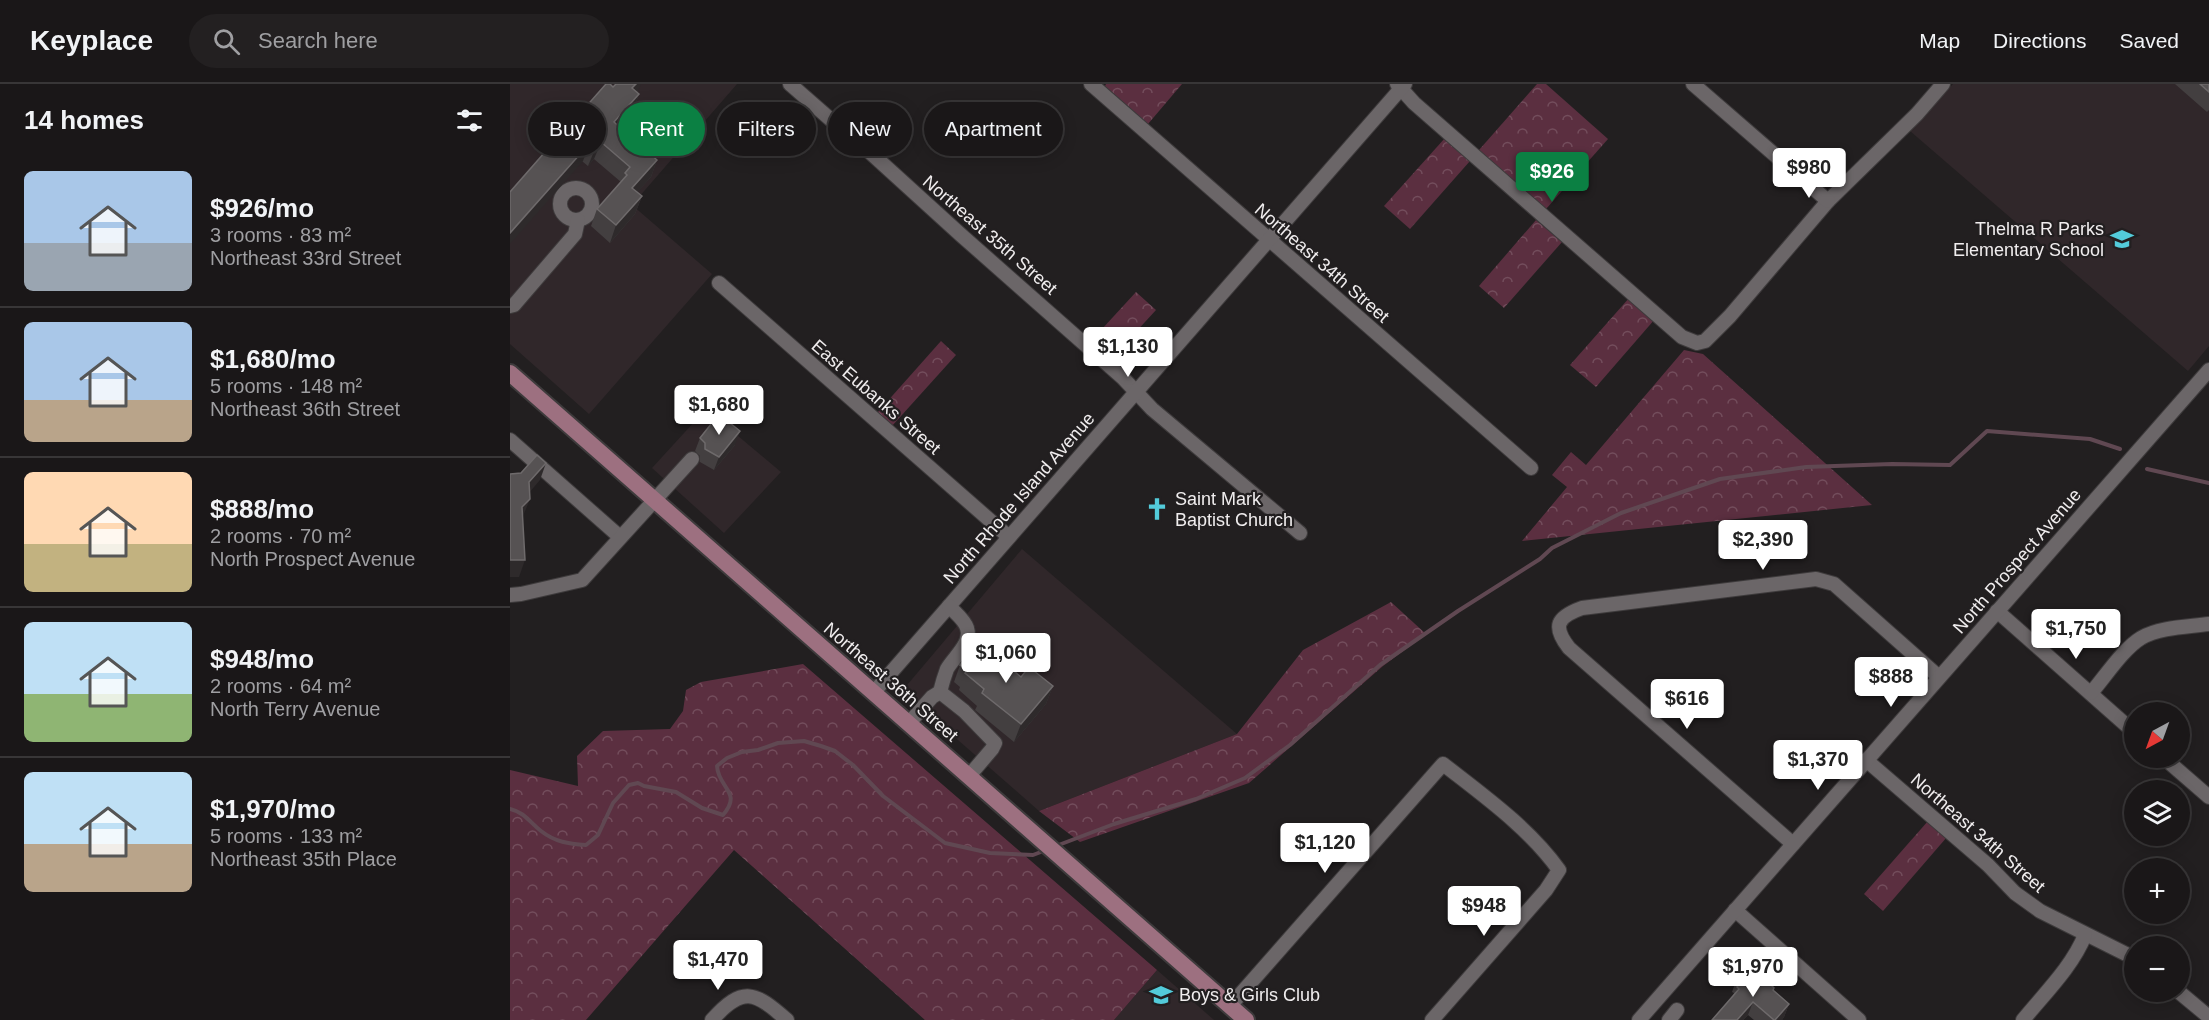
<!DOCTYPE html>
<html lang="en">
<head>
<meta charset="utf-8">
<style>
	:root { --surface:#1a1718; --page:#232021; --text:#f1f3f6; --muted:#9f9fa2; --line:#383637; --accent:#0b8043 }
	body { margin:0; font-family:Helvetica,sans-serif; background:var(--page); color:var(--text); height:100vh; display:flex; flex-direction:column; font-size:22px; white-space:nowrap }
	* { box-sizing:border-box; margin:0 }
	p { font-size:20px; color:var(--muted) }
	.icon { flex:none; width:33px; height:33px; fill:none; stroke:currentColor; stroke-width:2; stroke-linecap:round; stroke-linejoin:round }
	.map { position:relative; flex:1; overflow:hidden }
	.sheet { display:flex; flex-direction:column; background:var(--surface); width:510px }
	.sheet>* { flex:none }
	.hud { position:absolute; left:18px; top:18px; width:570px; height:54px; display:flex; gap:12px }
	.needle { width:39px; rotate:221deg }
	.tools { position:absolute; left:1614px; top:618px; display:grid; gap:12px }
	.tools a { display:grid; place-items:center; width:66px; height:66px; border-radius:50%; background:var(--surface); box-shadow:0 3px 15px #0003,0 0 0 2px var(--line); font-size:30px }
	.price { position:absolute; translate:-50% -51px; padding:0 14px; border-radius:6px; background:#fff; color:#222; font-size:20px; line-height:39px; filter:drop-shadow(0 2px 3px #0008) }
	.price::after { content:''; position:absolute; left:50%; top:36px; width:18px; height:14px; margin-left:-9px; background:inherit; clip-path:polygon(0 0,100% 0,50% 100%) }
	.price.active { background:var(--accent); color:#fff }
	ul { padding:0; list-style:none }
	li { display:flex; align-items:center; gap:18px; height:150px; padding:0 24px }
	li+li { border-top:2px solid var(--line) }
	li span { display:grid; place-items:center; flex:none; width:168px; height:120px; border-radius:9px; color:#555 }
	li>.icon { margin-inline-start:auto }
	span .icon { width:72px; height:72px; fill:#fffc; stroke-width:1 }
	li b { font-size:26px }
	h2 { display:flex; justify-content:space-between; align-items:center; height:72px; padding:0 24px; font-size:26px }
	.tag { padding:0 21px; border-radius:27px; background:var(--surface); box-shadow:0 3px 15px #0003,0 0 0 2px var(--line); font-size:21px; line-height:54px }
	.tag.active { background:var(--accent); color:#fff }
	header { display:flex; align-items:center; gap:36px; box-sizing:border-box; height:84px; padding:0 30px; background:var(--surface); border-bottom:2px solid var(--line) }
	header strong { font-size:28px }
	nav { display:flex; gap:33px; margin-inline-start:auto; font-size:21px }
	.search { width:420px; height:54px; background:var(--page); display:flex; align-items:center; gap:15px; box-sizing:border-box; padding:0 21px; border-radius:33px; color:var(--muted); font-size:22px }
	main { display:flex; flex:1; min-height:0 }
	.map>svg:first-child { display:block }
	.built { fill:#30272a }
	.forest { fill:url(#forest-crowns) }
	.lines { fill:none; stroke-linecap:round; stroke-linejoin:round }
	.stream { stroke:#604852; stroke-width:4 }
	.minor-casing { stroke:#3e3b3c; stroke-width:16 }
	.major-casing { stroke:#3e3b3c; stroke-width:20 }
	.minor { stroke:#6b6668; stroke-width:14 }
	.major { stroke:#9d7080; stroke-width:16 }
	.wall { fill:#433f40 }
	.shaded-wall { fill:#2e2a2b }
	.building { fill:#565253; stroke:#6e6a6b; stroke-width:1.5 }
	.labels { text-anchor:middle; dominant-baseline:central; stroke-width:4.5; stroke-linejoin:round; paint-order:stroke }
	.poi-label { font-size:18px; fill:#f0edee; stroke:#221f20; text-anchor:start }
	.street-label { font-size:18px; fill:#f0edee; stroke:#221f20 }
</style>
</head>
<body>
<header>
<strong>Keyplace</strong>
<div class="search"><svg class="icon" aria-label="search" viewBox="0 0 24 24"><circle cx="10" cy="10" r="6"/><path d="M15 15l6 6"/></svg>Search here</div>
<nav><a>Map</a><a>Directions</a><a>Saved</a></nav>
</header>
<main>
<section class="sheet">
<h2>14 homes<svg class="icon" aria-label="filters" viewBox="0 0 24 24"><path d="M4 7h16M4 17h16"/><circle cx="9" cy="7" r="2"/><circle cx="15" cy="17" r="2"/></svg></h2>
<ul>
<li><span style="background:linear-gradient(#a9c7e8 60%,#9aa5b1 0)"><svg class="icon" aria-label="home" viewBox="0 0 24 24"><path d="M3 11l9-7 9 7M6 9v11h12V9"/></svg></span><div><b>$926/mo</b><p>3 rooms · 83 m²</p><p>Northeast 33rd Street</p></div></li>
<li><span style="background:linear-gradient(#a9c7e8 65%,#b9a48a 0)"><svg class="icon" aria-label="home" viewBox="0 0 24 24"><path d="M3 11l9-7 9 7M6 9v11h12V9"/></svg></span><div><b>$1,680/mo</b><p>5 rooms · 148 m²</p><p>Northeast 36th Street</p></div></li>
<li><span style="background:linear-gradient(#ffd9b3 60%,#c2b280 0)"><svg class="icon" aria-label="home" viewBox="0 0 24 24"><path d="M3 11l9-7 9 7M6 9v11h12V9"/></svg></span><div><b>$888/mo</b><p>2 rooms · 70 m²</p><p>North Prospect Avenue</p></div></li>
<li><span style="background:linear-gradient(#bfe0f5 60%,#8fb573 0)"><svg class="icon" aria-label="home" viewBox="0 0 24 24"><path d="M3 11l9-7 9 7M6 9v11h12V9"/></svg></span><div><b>$948/mo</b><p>2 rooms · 64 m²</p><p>North Terry Avenue</p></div></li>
<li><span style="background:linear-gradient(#bfe0f5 60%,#b9a48a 0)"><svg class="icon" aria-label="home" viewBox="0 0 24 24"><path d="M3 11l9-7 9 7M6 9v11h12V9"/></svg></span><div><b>$1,970/mo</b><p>5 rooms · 133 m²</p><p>Northeast 35th Place</p></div></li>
</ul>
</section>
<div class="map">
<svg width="1699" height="936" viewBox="0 0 1699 936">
	<defs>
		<pattern id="forest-crowns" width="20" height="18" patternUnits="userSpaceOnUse" patternTransform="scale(1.5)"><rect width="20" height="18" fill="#5b2f40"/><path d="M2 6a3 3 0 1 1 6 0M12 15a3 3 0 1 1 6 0" fill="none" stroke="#734d5c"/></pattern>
	</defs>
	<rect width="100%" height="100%" fill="#221f20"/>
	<g class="built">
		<polygon points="0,0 227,0 122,121 202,190 79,330 0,260"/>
		<polygon points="1443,0 1699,0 1699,262 1678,287 1400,47"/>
		<polygon points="196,325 271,388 214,449 142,384"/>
		<polygon points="512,465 727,650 529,727 392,607"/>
		<polygon points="647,886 704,936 604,936"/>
	</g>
	<g class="forest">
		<polygon points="596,0 672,0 638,40 595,2"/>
		<polygon points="1027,0 1036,0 1098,55 1036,125 969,66"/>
		<polygon points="935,54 960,77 900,145 874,122"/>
		<polygon points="1026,136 1052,158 994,224 969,202"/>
		<polygon points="626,208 646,226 601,275 581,257"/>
		<polygon points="1120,213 1145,235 1086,303 1060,281"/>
		<polygon points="431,257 446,271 382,342 367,329"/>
		<polygon points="1174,266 1193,270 1362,421 1012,457 1057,403 1042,391 1061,368 1076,381"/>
		<polygon points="881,518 916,550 873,582 739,699 570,758 529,727 727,650 793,566"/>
		<polygon points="293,580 647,886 604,936 415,936 224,766 76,936 0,936 0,686 68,702 67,672 93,647 160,645 173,627 176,606 191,598"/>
		<polygon points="1418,737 1437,753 1373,827 1354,810"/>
	</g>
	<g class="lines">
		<g class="stream">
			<polyline points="1637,385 1699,399"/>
			<path d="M0 725C16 729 19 738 31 747 45 758 59 760 76 761L88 751 103 719 119 701 128 699 134 702 166 708 192 724 213 731C233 708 208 704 207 682L217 674 232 668 248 666 268 659 294 657 311 662 325 667 343 681 373 712 435 759 480 769 523 771 536 766"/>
			<polyline points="546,762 604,740 686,715 735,694 780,661 870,581 948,527 1030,475 1042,464 1111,429 1210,395 1296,383 1382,380 1440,381 1477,347 1580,355 1610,365"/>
		</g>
		<g class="minor-casing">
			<g id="minor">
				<polyline points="280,0 328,42 341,51 451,151 613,294 642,325 790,449"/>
				<polyline points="581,0 1021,384"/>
				<polyline points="887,0 904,19 1172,253 1187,259 1195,257 1220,232 1318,117 1407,30 1433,0"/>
				<polyline points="1183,0 1318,117"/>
				<circle cx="66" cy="120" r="16"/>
				<polyline points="209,199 499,453"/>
				<polyline points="0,222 4,221 65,150 68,136"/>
				<polyline points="0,356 110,453"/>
				<polyline points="0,511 11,510 72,496 182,375"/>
				<polyline points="1487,527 1624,648"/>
				<polyline points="364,608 895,0"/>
				<path d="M430 608C432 600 434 593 437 585 444 573 462 559 457 544 454 535 445 529 439 522"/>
				<path d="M1581 609C1595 593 1613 565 1631 554 1650 543 1678 543 1699 540"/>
				<polyline points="399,639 422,613 430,608 454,627 485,659 482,665 459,692"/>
				<polyline points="1654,674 1699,713"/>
				<polyline points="1356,676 1478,781 1505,809 1530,827 1624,874"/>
				<path d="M1283 760 1059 564C1042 542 1047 533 1072 524L1306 495 1324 500 1429 593"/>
				<polyline points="1225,826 1349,936"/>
				<polyline points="1669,908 1699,933"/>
				<path d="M720 922 933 680C974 712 1019 744 1049 786L1036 806 922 936"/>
				<path d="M202 936C233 901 245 908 277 936"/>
				<polyline points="1129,936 1699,286"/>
				<polyline points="1159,936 1167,926"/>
				<path d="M1513 936C1535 909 1562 883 1575 851"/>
			</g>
		</g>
		<g class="major-casing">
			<polyline id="major" points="0,289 736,936"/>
		</g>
		<use href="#minor" class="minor"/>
		<use href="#major" class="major"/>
	</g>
	<g class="wall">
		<polygon points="1665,0 1699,0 1699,26 1697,28"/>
		<polygon points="103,3 128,7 127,8 129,10 123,27 109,43 147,76 141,93 127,108 132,112 125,130 100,159 81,142 87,125 111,98 84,75 78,82 42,53 48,36 66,34"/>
		<polygon points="190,354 225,361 204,386 190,378 190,372 185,367"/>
		<polygon points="474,571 511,593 543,602 536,620 504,658 465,626 467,622 449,606 450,603 444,598 450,581"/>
		<polygon points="1227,894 1263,906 1279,920 1274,933 1272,936 1244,936 1238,931 1233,936 1202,936 1223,912 1224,909 1222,908"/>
	</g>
	<g class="shaded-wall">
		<polygon points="126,0 131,0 128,7 116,21 122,4"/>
		<polygon points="129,10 123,27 98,56 104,38"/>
		<polygon points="91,58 84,75 78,82 85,65"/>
		<polygon points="79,60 73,77 0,160 0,149"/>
		<polygon points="147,76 141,93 116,121 122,104"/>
		<polygon points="132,112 125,130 100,159 106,141"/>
		<polygon points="230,347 225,361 204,386 209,373"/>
		<polygon points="36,379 30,396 13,416 19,398"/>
		<polygon points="20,415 13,432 6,441 12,423"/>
		<polygon points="0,476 15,476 9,493 0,493"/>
		<polygon points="543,602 536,620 504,658 511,640"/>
		<polygon points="1243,918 1238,931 1233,936 1227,936"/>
		<polygon points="1279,920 1274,933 1272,936 1265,936"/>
	</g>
	<g class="building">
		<polygon points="96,0 100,0 103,3 106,0 126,0 122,4 129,10 104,38 147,76 122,104 132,112 106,141 87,125 117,91 115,89 120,83 91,58 85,65 79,60 0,149 0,108 56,44 48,36 57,26 66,34"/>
		<polygon points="1690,0 1699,0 1699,8"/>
		<polygon points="209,330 230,347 209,373 195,365 195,359 190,354"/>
		<polygon points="27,371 36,379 19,398 20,415 12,423 15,476 0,476 0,390 11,389"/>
		<polygon points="465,563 474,571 479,566 511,593 519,583 543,602 511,640 472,609 474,605 455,589 457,586 450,581"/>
		<polygon points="1238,883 1254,898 1255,895 1264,904 1263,906 1279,920 1265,936 1264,936 1243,918 1227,936 1202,936 1229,905 1227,903 1231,898 1227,894"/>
	</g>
	<defs>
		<g id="school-bare" transform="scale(1.8)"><path d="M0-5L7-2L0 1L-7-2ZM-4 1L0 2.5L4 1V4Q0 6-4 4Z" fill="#53cbda" stroke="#221f20" stroke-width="2.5" paint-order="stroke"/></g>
		<g id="church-bare" transform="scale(1.8)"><path d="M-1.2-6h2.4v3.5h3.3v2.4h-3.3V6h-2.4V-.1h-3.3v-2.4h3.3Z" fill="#53cbda" stroke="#221f20" stroke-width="2.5" paint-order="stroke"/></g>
	</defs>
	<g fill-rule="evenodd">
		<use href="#school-bare" x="1612" y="155"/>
		<use href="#church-bare" x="647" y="425"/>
		<use href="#school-bare" x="651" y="911"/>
	</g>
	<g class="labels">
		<g class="poi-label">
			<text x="1594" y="145" text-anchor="end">Thelma R Parks<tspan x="1594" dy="21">Elementary School</tspan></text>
			<text x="665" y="415">Saint Mark<tspan x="665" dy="21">Baptist Church</tspan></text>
			<text x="669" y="911">Boys &amp; Girls Club</text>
		</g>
		<g class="street-label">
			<text transform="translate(480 151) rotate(41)">Northeast 35th Street</text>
			<text transform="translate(812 179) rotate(41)">Northeast 34th Street</text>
			<text transform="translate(366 313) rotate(41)">East Eubanks Street</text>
			<text transform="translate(509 414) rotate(-49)">North Rhode Island Avenue</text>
			<text transform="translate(1507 477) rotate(-49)">North Prospect Avenue</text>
			<text transform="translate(381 598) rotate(41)">Northeast 36th Street</text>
			<text transform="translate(1468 749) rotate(41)">Northeast 34th Street</text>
		</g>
	</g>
</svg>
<div class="tools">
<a><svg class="needle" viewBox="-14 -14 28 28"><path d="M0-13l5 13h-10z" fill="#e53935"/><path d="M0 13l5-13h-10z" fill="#9f9fa2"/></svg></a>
<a><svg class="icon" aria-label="layers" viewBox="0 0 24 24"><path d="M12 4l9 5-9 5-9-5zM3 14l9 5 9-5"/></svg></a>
<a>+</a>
<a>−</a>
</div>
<b class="price" style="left:1299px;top:115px">$980</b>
<b class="price active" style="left:1042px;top:119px">$926</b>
<b class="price" style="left:618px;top:294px">$1,130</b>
<b class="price" style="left:209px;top:352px">$1,680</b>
<b class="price" style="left:1253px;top:487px">$2,390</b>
<b class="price" style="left:1566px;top:576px">$1,750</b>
<b class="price" style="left:496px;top:600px">$1,060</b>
<b class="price" style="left:1381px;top:624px">$888</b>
<b class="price" style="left:1177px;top:646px">$616</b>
<b class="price" style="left:1308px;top:707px">$1,370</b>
<b class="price" style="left:815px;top:790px">$1,120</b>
<b class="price" style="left:974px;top:853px">$948</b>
<b class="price" style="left:208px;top:907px">$1,470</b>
<b class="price" style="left:1243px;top:914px">$1,970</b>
<div class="hud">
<a class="tag">Buy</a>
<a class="tag active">Rent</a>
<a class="tag">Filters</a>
<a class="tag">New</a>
<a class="tag">Apartment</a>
</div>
</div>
</main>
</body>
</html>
